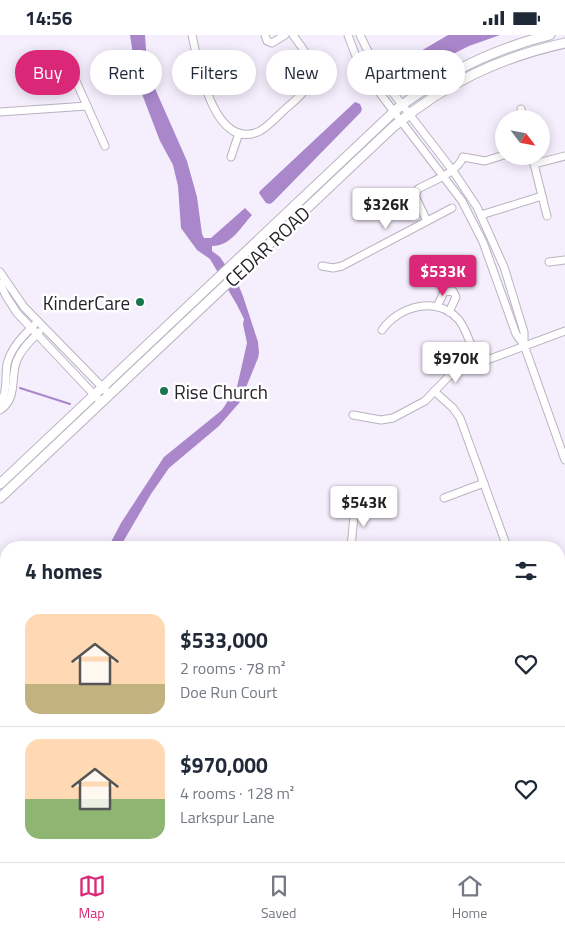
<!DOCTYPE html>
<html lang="en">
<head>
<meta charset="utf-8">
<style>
	:root { --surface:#fff; --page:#f2f2f3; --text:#1f2937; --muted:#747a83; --line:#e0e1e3; --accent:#db2777 }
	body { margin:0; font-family:"Titillium Web",sans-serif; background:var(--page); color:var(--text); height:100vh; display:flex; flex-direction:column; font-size:19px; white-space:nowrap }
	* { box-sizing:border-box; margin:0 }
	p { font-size:16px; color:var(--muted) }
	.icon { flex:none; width:28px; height:28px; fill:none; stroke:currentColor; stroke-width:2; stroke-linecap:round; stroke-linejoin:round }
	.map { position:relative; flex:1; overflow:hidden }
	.sheet { position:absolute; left:0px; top:506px; width:565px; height:321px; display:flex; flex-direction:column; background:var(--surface); border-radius:20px 20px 0 0; box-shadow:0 2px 12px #0003 }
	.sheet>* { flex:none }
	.top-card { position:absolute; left:15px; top:15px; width:535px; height:45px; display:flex; gap:10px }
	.needle { width:32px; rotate:122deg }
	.tools { position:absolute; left:495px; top:75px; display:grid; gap:10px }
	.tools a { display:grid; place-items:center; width:55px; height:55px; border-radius:50%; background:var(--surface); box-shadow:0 2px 12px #0003; font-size:25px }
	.price { position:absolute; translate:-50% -42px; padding:0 11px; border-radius:5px; background:#fff; color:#222; font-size:16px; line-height:32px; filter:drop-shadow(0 1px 2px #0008) }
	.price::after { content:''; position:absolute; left:50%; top:30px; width:15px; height:11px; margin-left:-8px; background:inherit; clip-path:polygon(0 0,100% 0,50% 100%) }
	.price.active { background:var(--accent); color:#fff }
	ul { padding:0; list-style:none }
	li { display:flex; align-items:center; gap:15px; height:125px; padding:0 25px }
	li+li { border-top:1px solid var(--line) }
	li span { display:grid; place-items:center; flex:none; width:140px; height:100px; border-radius:15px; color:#555 }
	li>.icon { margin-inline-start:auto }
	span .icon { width:60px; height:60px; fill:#fffc; stroke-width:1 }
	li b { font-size:21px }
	h2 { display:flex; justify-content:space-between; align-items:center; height:60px; padding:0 25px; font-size:21px }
	.tag { padding:0 18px; border-radius:22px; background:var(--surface); box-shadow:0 2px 12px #0003; font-size:18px; line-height:45px }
	.tag.active { background:var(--accent); color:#fff }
	.status { display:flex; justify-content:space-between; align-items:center; height:35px; padding:0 25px; background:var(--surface); direction:ltr }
	.status svg { height:14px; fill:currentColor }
	.menu { display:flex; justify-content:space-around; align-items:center; height:70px; border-top:1px solid var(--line); background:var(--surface); font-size:14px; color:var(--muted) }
	.menu a { display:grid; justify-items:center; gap:2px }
	.menu .active { color:var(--accent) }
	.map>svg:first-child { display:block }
	.green { fill:#ceb3e9 }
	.water { fill:#a987ca }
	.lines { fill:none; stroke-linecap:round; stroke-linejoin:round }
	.stream { stroke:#a987ca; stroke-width:2 }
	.minor-casing { stroke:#b9b2c0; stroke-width:9 }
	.major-casing { stroke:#b9b2c0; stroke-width:11 }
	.minor { stroke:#fff; stroke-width:7 }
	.major { stroke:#fff; stroke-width:9 }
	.poi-dot { fill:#19764c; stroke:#fff; stroke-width:2 }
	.labels { text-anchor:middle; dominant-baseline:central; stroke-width:5; stroke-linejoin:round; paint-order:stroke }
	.street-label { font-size:19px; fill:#262429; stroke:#fff }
	.poi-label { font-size:19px; fill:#262429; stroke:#fff; text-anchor:end }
</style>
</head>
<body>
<div class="status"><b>14:56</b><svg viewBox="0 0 49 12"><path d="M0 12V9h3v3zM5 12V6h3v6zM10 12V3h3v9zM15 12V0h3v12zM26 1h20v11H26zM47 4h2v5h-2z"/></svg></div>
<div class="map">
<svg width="565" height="827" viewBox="0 0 565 827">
	<rect width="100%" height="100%" fill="#f5eefd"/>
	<polygon class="green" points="0,706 6,717 6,806 0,813"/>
	<g class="water">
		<path d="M130 0H145L147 29 153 49 187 126 197 162 202 199 204 203H211L245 173 252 180C240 193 231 211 212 211V216L220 222 238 249 243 261 258 307 259 318 258 323 240 367 219 391 169 433 151 459 120 512H94L111 507 121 488 164 422 222 375 237 352 247 308 243 289 244 284 237 270 210 224 197 215 181 193 178 151 173 130 160 106 137 46Z"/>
		<polygon points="448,0 500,0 469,11 415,38 410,37 407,34 409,23"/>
		<polygon points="355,67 360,69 362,74 361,77 273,167 270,169 266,168 259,158 260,156"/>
		<polygon points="565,707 565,812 559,801 559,716"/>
		<polygon points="6,806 6,821 47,821 46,827 0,827 0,813"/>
		<polygon points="105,821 165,821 140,827 82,827"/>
	</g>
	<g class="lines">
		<polyline class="stream" points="20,353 70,369"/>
		<g class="minor-casing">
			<g id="minor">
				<path d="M192 0C198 28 214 118 260 96 267 92 274 85 280 79 291 68 309 57 311 41 313 24 302 13 293 0"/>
				<polyline points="265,0 267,6 272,8 285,0"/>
				<polyline points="348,0 355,19 369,44 462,166 483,207 516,299 524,310 565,425"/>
				<polyline points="360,0 380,41 453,136 477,172 504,232 524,297 524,310"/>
				<polyline points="71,35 105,111"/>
				<polyline points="521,74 523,84"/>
				<polyline points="0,77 87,71"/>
				<polyline points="532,121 547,181"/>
				<polyline points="231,122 239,98"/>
				<polyline points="534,129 565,121"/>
				<polyline points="481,180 542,161"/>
				<path d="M427 186 415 161 418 154C432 146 457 138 463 122L485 126 504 120"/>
				<polyline points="549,227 565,225"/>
				<polyline points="322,231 333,233 342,231 452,173"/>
				<polyline points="0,237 24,272 109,359"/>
				<polyline points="0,248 6,261 17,278 101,367"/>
				<polyline points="437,272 444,257 453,256 456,262 449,277"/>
				<path d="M382 295C399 271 437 260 459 285 468 297 472 314 477 328"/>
				<polyline points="434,356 453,373 460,383 507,512"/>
				<path d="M0 367C8 358 5 341 7 329 11 313 22 302 34 290"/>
				<path d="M0 375C18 364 10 342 17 325 22 313 31 305 39 297"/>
				<polyline points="353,380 381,385 393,383 425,366 452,338 565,296"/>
				<polyline points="444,463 484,448"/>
				<polyline points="351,512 355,471"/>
				<polyline points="559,562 565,563"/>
				<polyline points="0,619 6,618"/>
				<polyline points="559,644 565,636"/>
				<polyline points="233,821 236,827"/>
				<polyline points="292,821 295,827"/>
				<polyline points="371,821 375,827"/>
				<polyline points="511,821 518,826"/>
				<polyline points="428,827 434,821"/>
			</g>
		</g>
		<g class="major-casing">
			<g id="major">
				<path d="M0 449 398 73C444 38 493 14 550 0"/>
				<path d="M0 463 393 92C446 48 498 23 565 8"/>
			</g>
		</g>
		<use href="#minor" class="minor"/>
		<use href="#major" class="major"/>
	</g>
	<g class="poi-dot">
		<circle cx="140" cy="267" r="5"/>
		<circle cx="164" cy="356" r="5"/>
	</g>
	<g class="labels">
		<g class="street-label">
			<text transform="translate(267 211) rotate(-43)">CEDAR ROAD</text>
		</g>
		<g class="poi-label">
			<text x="130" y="267">KinderCare</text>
			<text x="174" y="356" text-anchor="start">Rise Church</text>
		</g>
	</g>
</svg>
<div class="tools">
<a><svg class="needle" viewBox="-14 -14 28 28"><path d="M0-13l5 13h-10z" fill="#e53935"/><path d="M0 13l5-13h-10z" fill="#747a83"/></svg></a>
</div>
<b class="price" style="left:386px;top:195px">$326K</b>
<b class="price active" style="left:443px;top:262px">$533K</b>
<b class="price" style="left:456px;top:349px">$970K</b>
<b class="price" style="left:364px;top:493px">$543K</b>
<div class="top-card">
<a class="tag active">Buy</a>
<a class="tag">Rent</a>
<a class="tag">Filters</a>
<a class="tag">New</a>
<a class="tag">Apartment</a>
</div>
<section class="sheet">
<h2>4 homes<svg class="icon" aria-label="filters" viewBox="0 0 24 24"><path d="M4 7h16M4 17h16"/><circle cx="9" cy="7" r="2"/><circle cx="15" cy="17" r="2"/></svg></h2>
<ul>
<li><span style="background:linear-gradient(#ffd9b3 70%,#c2b280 0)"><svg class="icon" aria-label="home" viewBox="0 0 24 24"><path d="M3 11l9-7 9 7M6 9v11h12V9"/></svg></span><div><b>$533,000</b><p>2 rooms · 78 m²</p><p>Doe Run Court</p></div><svg class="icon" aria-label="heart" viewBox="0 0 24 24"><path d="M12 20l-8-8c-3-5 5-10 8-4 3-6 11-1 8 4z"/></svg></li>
<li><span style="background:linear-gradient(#ffd9b3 60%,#8fb573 0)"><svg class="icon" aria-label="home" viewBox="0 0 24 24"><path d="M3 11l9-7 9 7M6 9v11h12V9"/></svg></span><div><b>$970,000</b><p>4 rooms · 128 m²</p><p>Larkspur Lane</p></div><svg class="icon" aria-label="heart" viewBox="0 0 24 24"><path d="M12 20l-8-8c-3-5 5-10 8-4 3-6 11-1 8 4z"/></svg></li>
</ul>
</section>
</div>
<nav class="menu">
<a class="active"><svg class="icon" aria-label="map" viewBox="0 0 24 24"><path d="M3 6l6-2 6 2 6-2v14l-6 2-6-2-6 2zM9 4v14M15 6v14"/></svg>Map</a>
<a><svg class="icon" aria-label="saved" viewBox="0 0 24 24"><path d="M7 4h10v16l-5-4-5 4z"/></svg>Saved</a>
<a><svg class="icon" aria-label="home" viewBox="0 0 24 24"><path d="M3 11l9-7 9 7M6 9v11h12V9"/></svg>Home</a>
</nav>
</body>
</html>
